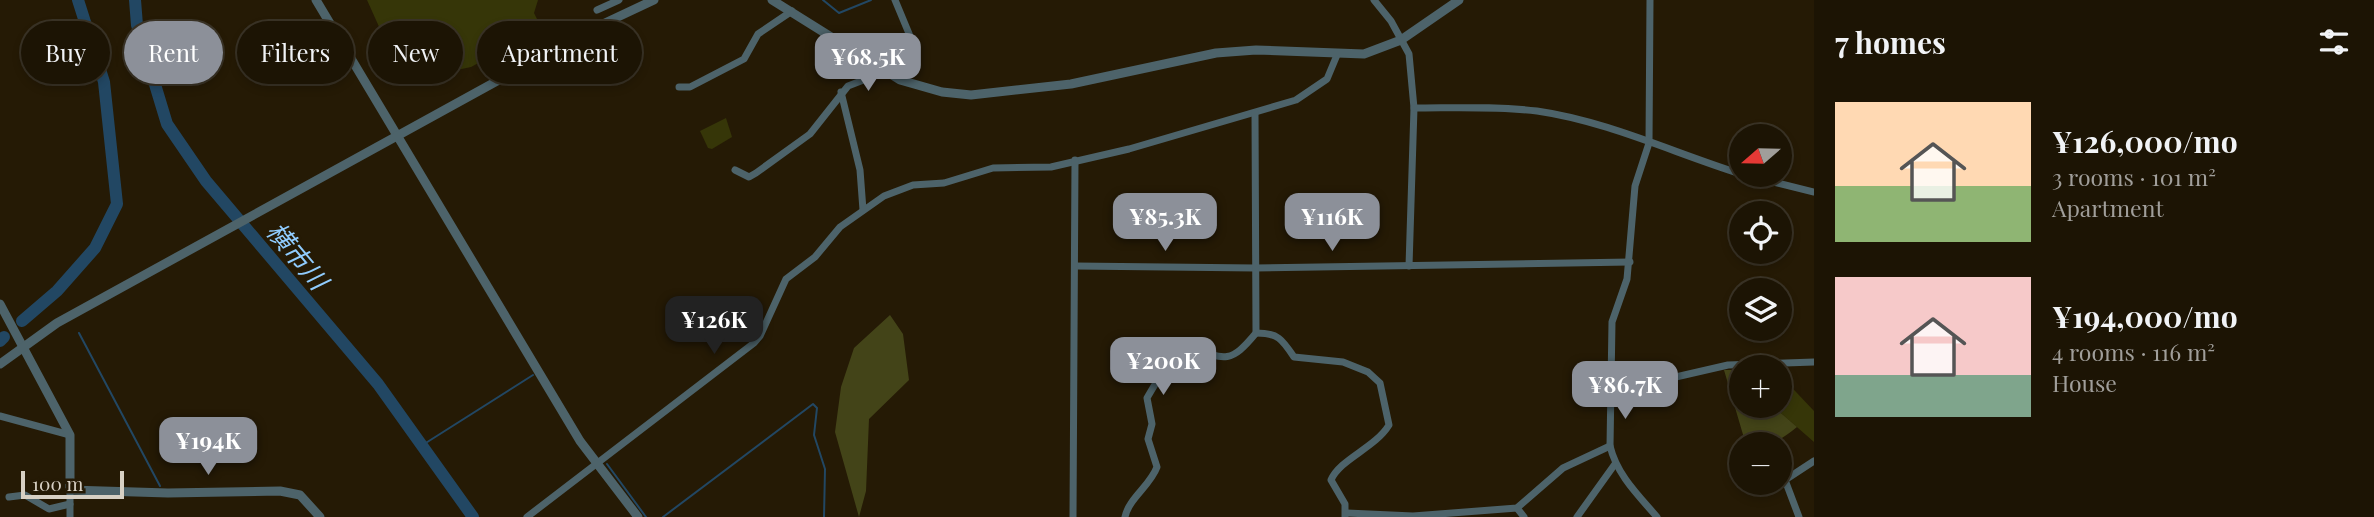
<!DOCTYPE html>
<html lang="en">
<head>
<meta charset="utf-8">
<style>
	:root { --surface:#1c1404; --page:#292113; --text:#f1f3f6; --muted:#a09e9a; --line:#3a3326; --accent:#8c9099 }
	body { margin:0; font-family:"Playfair Display","Noto Sans JP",serif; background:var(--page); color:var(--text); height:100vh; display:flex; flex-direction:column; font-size:26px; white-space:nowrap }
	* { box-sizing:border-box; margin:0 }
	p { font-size:23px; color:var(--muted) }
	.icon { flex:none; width:38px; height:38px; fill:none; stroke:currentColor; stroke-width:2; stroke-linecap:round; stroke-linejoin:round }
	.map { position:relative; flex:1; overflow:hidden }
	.drawer { display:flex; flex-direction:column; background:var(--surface); width:560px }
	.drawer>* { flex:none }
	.guide { position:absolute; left:21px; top:21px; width:665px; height:63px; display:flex; gap:14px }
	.needle { width:46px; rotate:250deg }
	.buttons { position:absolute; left:1729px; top:124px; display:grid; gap:14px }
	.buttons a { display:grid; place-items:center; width:63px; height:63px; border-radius:50%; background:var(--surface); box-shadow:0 4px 10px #0003,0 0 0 2px var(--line); font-size:35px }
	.scale { position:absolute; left:21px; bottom:18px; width:103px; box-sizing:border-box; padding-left:7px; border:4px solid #d7d0c4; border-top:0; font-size:19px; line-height:24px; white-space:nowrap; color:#d7d0c4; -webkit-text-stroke:5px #251a05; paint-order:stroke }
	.price { position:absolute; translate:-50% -60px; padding:0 16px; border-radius:14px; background:var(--accent); color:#fff; font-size:23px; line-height:46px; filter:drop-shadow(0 2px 4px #0008) }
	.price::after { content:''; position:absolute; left:50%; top:42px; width:21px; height:16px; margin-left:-10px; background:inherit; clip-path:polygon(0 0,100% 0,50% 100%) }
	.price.on { background:#222; color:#fff }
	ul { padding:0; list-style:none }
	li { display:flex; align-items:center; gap:21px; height:175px; padding:0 21px }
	li span { display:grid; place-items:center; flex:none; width:196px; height:140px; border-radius:0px; color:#555 }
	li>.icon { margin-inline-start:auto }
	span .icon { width:84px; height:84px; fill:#fffc; stroke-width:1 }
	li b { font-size:30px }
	h2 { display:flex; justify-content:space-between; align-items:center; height:84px; padding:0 21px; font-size:30px }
	.tag { padding:0 24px; border-radius:32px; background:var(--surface); box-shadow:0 4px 10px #0003,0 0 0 2px var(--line); font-size:24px; line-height:63px }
	.tag.on { background:var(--accent); color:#fff }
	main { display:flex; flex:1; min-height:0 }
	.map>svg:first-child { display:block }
	.green { fill:#363608 }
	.forest { fill:#434418 }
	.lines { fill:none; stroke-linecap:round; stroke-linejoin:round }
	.stream { stroke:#224763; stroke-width:2 }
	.river { stroke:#224763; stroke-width:12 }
	.minor { stroke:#4d636a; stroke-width:7 }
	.tertiary { stroke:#4d636a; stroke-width:9 }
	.labels { text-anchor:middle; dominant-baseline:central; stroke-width:5; stroke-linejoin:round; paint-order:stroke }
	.water-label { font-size:26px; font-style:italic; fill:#90ccfe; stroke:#251a05 }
</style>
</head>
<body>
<main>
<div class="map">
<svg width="1814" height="517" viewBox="0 0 1814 517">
	<rect width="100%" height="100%" fill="#251a05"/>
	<g class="green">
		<polygon points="367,0 538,0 534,13 542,29 471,67 443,73 385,40"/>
		<polygon points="726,118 732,137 712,149 708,148 700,131"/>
		<polygon points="1780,375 1814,411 1814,442 1773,406 1780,406"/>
	</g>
	<g class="forest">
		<polygon points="890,315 903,334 909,380 869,419 866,491 859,517 835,432 841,387 854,348"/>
		<path d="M1724 370H1733L1741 378V406H1773L1797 427C1777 443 1769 448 1744 438Z"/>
	</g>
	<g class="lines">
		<g class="stream">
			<polyline points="823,0 839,13 871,0"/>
			<polyline points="79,333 160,486"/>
			<polyline points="421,446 533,375"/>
			<polyline points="607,464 646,517"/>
			<polyline points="663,517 813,404 817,408 814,435 825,469 824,517"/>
		</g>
		<g class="river">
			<polyline points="135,0 137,25 167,124 206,181 378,384 473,517"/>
			<polyline points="22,321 57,291 95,248 117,204 104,82 78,0"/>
			<polyline points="0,341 4,337"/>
		</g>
		<g class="minor">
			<polyline points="1374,0 1391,21 1409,54 1414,108 1409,266"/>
			<path d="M1650 0 1649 143 1635 186 1627 279 1612 322 1610 446C1617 475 1638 495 1657 517"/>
			<polyline points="597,10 619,0"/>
			<polyline points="679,87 690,87 744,59 758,34 792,11"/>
			<polyline points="841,92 860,170 863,210"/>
			<path d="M1414 108C1454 108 1496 106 1537 111 1607 121 1674 153 1741 174"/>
			<polyline points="735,170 749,177 756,173 810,134 848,86 884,72 906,50 910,36 895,0"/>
			<polyline points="1745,175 1814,192"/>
			<polyline points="1076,266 1255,268 1630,262"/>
			<path d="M1256 333C1278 333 1282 339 1294 357L1343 362 1368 372 1380 383 1389 425C1375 448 1340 459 1331 480L1345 504V517"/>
			<polyline points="1612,396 1654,382 1728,365 1814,362"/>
			<polyline points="0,416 70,435"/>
			<polyline points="70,490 70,517"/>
			<polyline points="9,497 25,495 49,509 70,504"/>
			<polyline points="1517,508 1524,517"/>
			<polyline points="1347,513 1413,516 1517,508 1563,468 1610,446"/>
			<polyline points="527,517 754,343 760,336 786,279 815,257 840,227 884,196 913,185 944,183 993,168 1051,167 1129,149 1296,100 1327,79 1337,55"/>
			<polyline points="1073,517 1075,160"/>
			<path d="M1125 517C1129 498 1150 486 1157 467L1148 439 1152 424 1147 398C1159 378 1169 357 1191 347 1226 361 1231 363 1256 333L1255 113"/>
			<polyline points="1577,517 1615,464"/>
			<polyline points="1799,517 1785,480 1814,461"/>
		</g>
		<g class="tertiary">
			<polyline points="316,0 580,441 638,517"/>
			<polyline points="772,0 900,80 942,92 971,95 1071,84 1216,53 1256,50 1364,54 1401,40 1459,0"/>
			<polyline points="0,304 70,435 70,490 168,493 280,491 300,495 320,517"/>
			<polyline points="0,364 57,323 588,31 654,0"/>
		</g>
	</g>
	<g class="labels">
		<g class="water-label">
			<text transform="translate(298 255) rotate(50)">横市川</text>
		</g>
	</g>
</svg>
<div class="buttons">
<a><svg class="needle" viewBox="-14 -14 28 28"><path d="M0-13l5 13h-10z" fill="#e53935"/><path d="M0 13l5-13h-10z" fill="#a09e9a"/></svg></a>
<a><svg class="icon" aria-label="locate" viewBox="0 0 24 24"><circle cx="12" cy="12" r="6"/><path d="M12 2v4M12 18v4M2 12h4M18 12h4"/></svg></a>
<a><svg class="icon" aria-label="layers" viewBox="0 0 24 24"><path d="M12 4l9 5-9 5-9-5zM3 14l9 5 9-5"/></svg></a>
<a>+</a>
<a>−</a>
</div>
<div class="scale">100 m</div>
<b class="price" style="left:868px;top:93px">¥68.5K</b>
<b class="price" style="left:1165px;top:253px">¥85.3K</b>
<b class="price" style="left:1332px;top:253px">¥116K</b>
<b class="price on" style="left:714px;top:356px">¥126K</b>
<b class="price" style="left:1163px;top:397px">¥200K</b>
<b class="price" style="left:1625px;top:421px">¥86.7K</b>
<b class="price" style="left:208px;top:477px">¥194K</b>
<div class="guide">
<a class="tag">Buy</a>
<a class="tag on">Rent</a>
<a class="tag">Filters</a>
<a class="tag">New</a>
<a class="tag">Apartment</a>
</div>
</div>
<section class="drawer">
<h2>7 homes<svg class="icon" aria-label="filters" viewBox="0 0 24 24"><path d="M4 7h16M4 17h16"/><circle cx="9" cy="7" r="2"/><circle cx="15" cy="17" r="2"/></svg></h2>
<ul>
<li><span style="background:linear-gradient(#ffd9b3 60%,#8fb573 0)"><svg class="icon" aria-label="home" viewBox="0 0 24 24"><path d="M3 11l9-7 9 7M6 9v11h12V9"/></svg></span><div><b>¥126,000/mo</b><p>3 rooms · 101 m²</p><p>Apartment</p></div></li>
<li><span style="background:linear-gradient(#f6c9c9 70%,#7fa58c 0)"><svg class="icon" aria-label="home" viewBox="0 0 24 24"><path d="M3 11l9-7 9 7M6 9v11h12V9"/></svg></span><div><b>¥194,000/mo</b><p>4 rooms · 116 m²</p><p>House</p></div></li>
</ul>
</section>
</main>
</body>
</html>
